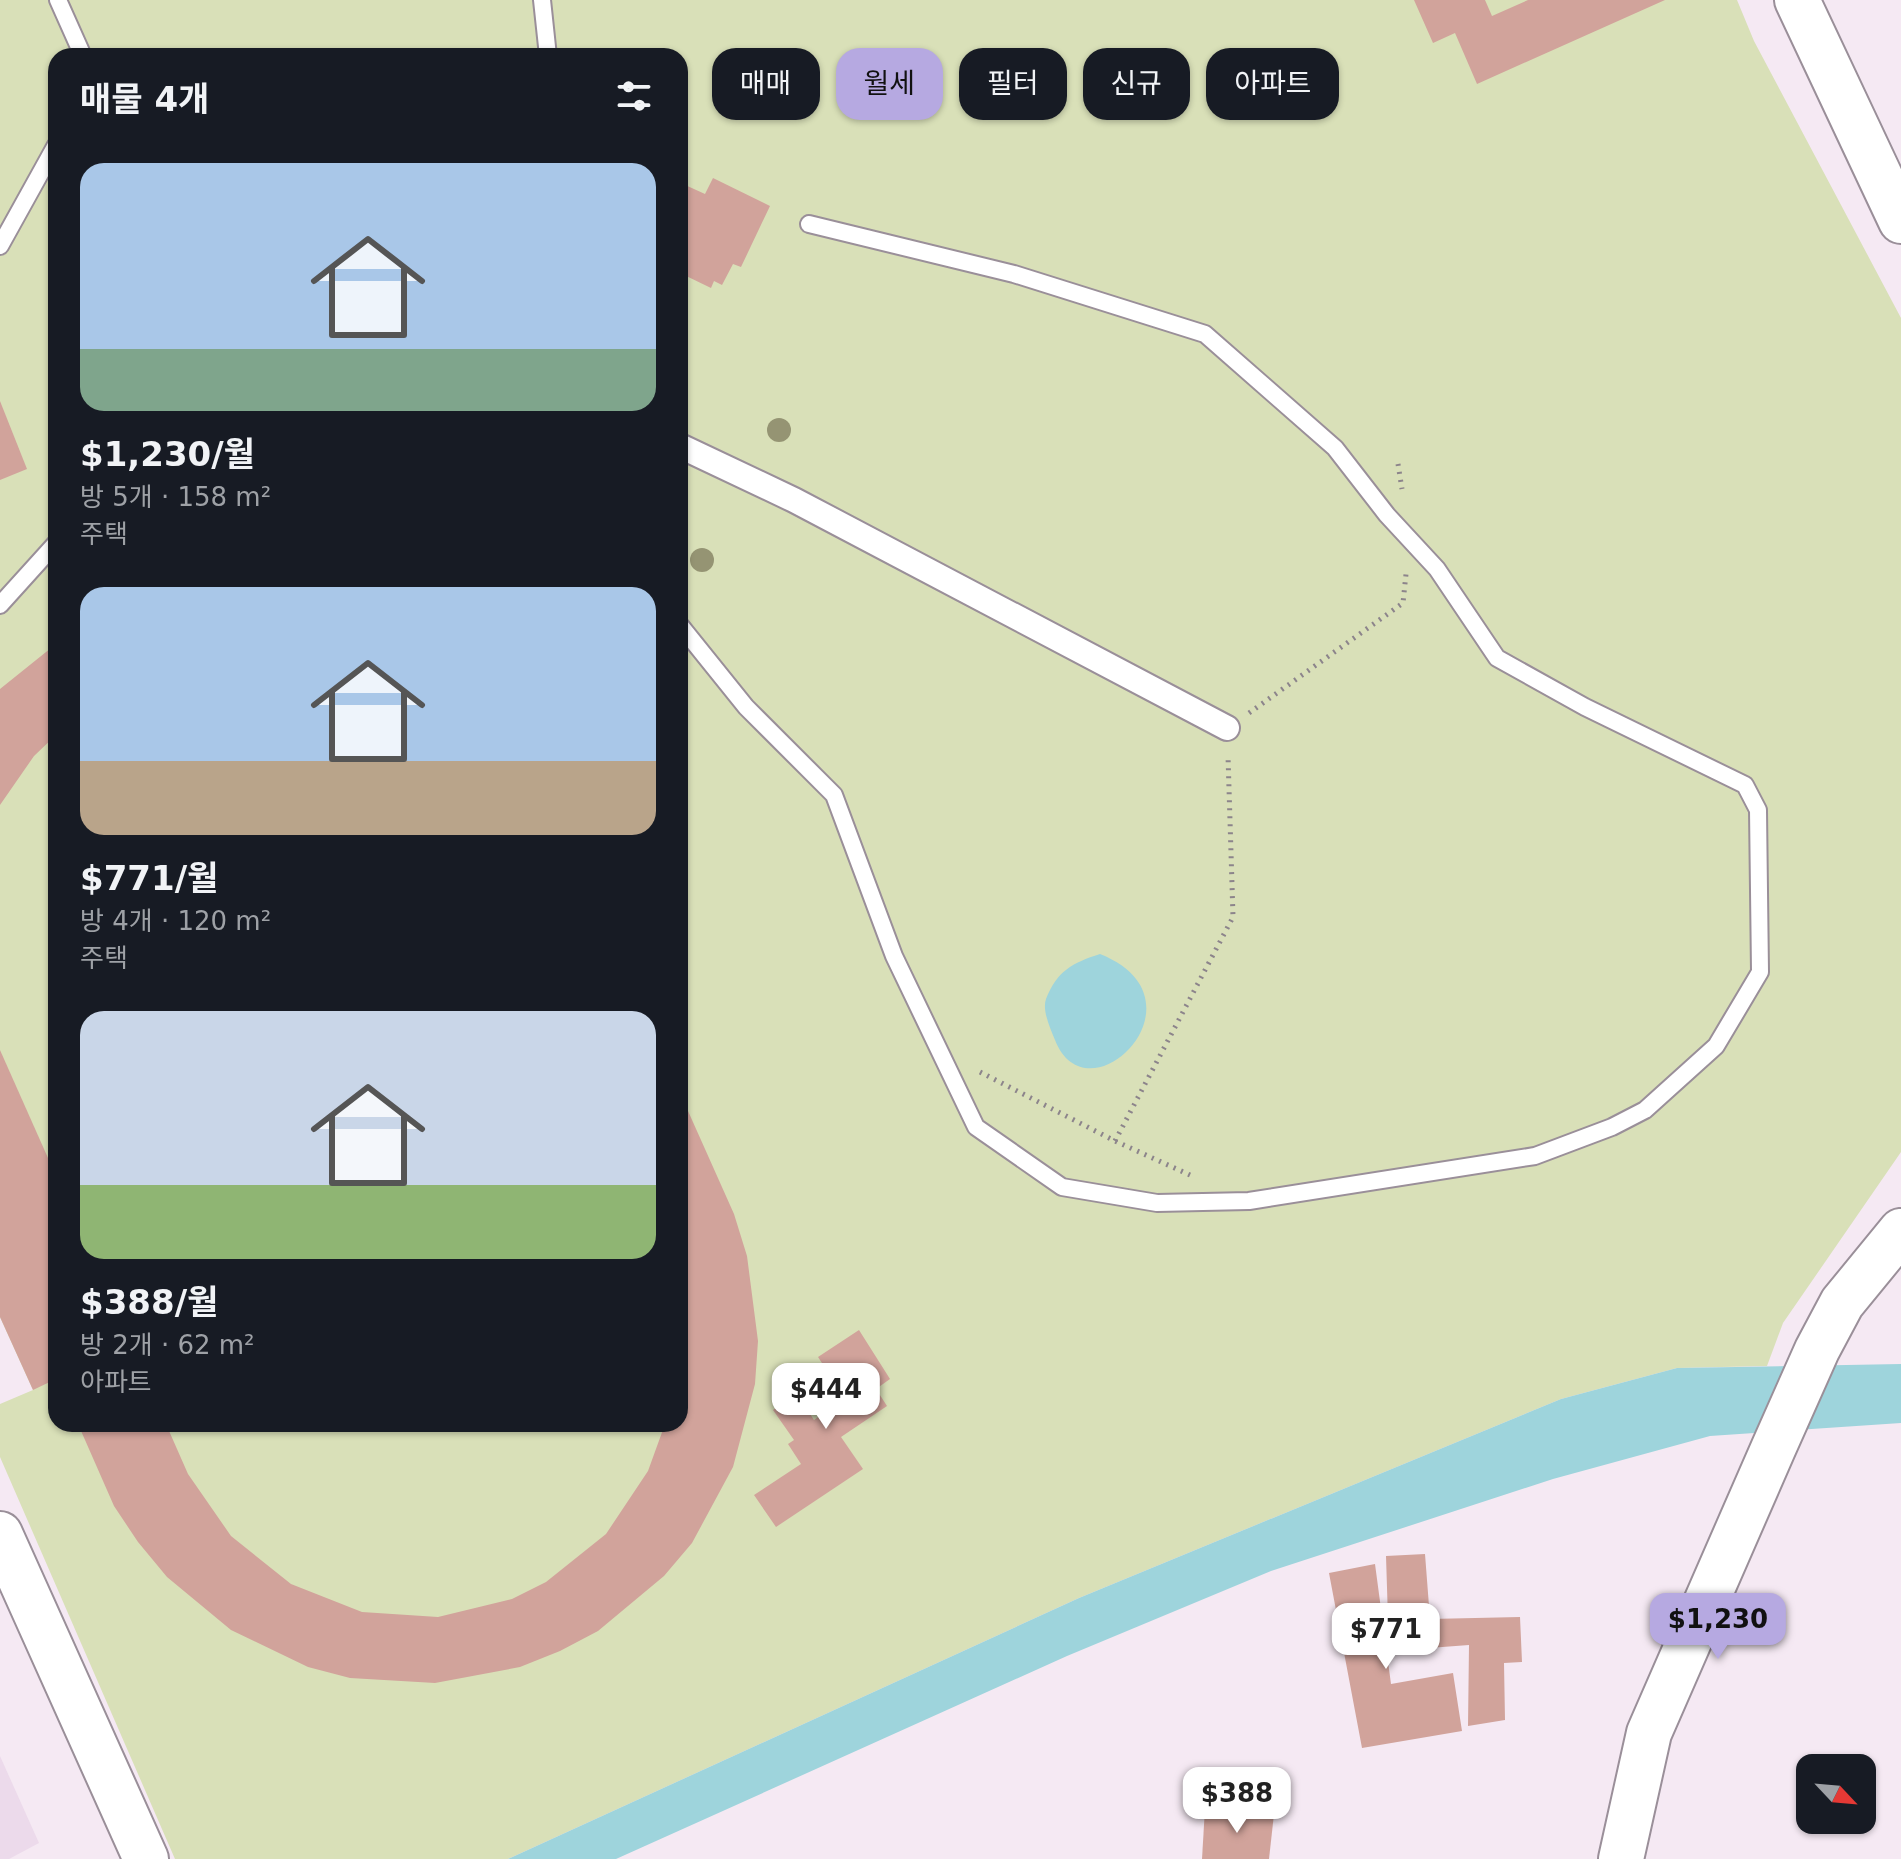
<!DOCTYPE html>
<html lang="ko">
<head>
<meta charset="utf-8">
<style>
	:root { --surface:#171b24; --page:#242831; --text:#f1f3f6; --muted:#9ea1a6; --accent:#b6a9e1 }
	body { margin:0; font-family:"DejaVu Sans","Noto Sans KR",sans-serif; background:var(--page); color:var(--text); height:100vh; display:flex; flex-direction:column; font-size:30px; white-space:nowrap }
	* { box-sizing:border-box; margin:0 }
	p { font-size:26px; color:var(--muted) }
	.icon { flex:none; width:44px; height:44px; fill:none; stroke:currentColor; stroke-width:2; stroke-linecap:round; stroke-linejoin:round }
	.map { position:relative; flex:1; overflow:hidden }
	.sheet { position:absolute; left:48px; top:48px; width:640px; height:1384px; display:flex; flex-direction:column; background:var(--surface); border-radius:24px; box-shadow:0 2px 6px #0004 }
	.sheet>* { flex:none }
	.top-card { position:absolute; left:712px; top:48px; width:760px; height:72px; display:flex; gap:16px }
	.needle { width:52px; rotate:116deg }
	.fabs { position:absolute; left:1796px; top:1754px; display:grid; gap:16px }
	.fabs a { display:grid; place-items:center; width:80px; height:80px; border-radius:16px; background:var(--surface); box-shadow:0 2px 6px #0004; font-size:40px }
	.price { position:absolute; translate:-50% -68px; padding:0 18px; border-radius:16px; background:#fff; color:#222; font-size:26px; line-height:52px; filter:drop-shadow(0 2px 4px #0008) }
	.price::after { content:''; position:absolute; left:50%; top:48px; width:24px; height:18px; margin-left:-12px; background:inherit; clip-path:polygon(0 0,100% 0,50% 100%) }
	.price.selected { background:var(--accent); color:#111 }
	ul { padding:0; list-style:none }
	li { display:grid; align-content:center; gap:16px; height:424px; padding:0 32px }
	li span { display:grid; place-items:center; height:248px; border-radius:24px; color:#555 }
	li>.icon { margin-inline-start:auto }
	span .icon { width:144px; height:144px; fill:#fffc; stroke-width:1 }
	li b { font-size:34px }
	h2 { display:flex; justify-content:space-between; align-items:center; height:96px; padding:0 32px; font-size:34px }
	.pill { padding:0 28px; border-radius:24px; background:var(--surface); box-shadow:0 2px 6px #0004; font-size:28px; line-height:72px }
	.pill.selected { background:var(--accent); color:#111 }
	.map>svg:first-child { display:block }
	.built { fill:#ecdaeb }
	.green { fill:#d9e0b8; fill-rule:evenodd }
	.water { fill:#9ed4dc }
	.building { fill:#d1a39b }
	.lines { fill:none; stroke-linecap:round; stroke-linejoin:round }
	.service-casing { stroke:#9a8f99; stroke-width:20 }
	.pedestrian-casing { stroke:#9a8f99; stroke-width:28 }
	.secondary-casing { stroke:#9a8f99; stroke-width:48 }
	.primary-casing { stroke:#9a8f99; stroke-width:48 }
	.path { stroke:#8c848b; stroke-width:5; stroke-dasharray:2 6; stroke-linecap:butt }
	.service { stroke:#fff; stroke-width:16 }
	.pedestrian { stroke:#fff; stroke-width:24 }
	.secondary { stroke:#fff; stroke-width:44 }
	.primary { stroke:#fff; stroke-width:44 }
	.tree { fill:#959473 }
</style>
</head>
<body>
<div class="map">
<svg width="1901" height="1859" viewBox="0 0 1901 1859">
	<rect width="100%" height="100%" fill="#f5e9f3"/>
	<polygon class="built" points="0,1756 39,1843 9,1859 0,1859"/>
	<path class="green" d="M0 0H1737L1754 41 1901 318V1152L1783 1323 1767 1366 1677 1368 1561 1399 1079 1598 508 1859H175L0 1457V1404L33 1390 0 1317ZM56 56H680V1424H56Z"/>
	<g class="water">
		<path d="M1100 954C1213 999 1088 1124 1055 1040 1050 1028 1042 1010 1046 999 1057 971 1072 963 1100 954Z"/>
		<polygon points="1901,1364 1901,1423 1710,1436 1553,1479 1271,1571 1067,1656 616,1859 508,1859 1079,1598 1561,1399 1677,1368"/>
	</g>
	<g class="building">
		<polygon points="1414,0 1485,0 1492,16 1528,0 1665,0 1477,84 1455,33 1433,43"/>
		<polygon points="713,178 770,206 741,267 733,264 722,285 714,281 711,288 680,273 680,189 683,184 705,194"/>
		<polygon points="0,401 27,469 0,480"/>
		<polygon points="56,644 56,735 34,756 0,805 0,689"/>
		<polygon points="0,1050 56,1176 56,1379 33,1390 0,1317"/>
		<polygon points="680,1093 734,1214 747,1256 758,1341 755,1384 733,1467 692,1543 664,1576 598,1631 560,1651 520,1667 435,1683 350,1678 308,1667 231,1630 167,1577 138,1542 114,1506 78,1424 166,1424 188,1474 231,1536 291,1584 362,1612 438,1617 512,1599 546,1582 606,1534 648,1471 665,1424 680,1424"/>
		<polygon points="859,1330 890,1379 876,1389 887,1406 841,1437 863,1469 776,1527 754,1495 801,1464 788,1444 794,1440 773,1410 797,1394 814,1420 845,1398 818,1357"/>
		<polygon points="1425,1554 1430,1619 1520,1617 1522,1662 1504,1663 1505,1720 1468,1726 1469,1645 1389,1651 1386,1556"/>
		<polygon points="1375,1564 1391,1684 1453,1673 1462,1731 1362,1748 1329,1573"/>
		<polygon points="1205,1808 1274,1814 1269,1859 1202,1859"/>
	</g>
	<g class="lines">
		<g class="service-casing">
			<g id="service">
				<polyline points="58,0 83,56"/>
				<polyline points="542,0 548,56"/>
				<polyline points="0,246 56,145"/>
				<polyline points="0,605 56,543"/>
				<polyline points="680,625 746,707 834,795 894,956 976,1127 1062,1187 1157,1203 1249,1201 1535,1156 1612,1127 1645,1110 1716,1046 1760,972 1758,810 1745,785 1585,707 1497,658 1437,569 1387,515 1335,448 1205,334 1014,274 809,224"/>
			</g>
		</g>
		<g class="pedestrian-casing">
			<polyline id="pedestrian" points="680,446 794,500 1227,728"/>
		</g>
		<g class="secondary-casing">
			<g id="secondary">
				<polyline points="1797,0 1901,221"/>
				<polyline points="1621,1859 1649,1733 1773,1449 1817,1350 1842,1303 1901,1231"/>
			</g>
		</g>
		<g class="primary-casing">
			<polyline id="primary" points="0,1534 146,1859"/>
		</g>
		<g class="path">
			<polyline points="1398,464 1402,489"/>
			<polyline points="1249,713 1403,603 1406,574"/>
			<polyline points="980,1072 1115,1141 1190,1175"/>
			<polyline points="1115,1141 1233,917 1228,756"/>
		</g>
		<use href="#service" class="service"/>
		<use href="#pedestrian" class="pedestrian"/>
		<use href="#secondary" class="secondary"/>
		<use href="#primary" class="primary"/>
	</g>
	<g class="tree">
		<circle cx="779" cy="430" r="12"/>
		<circle cx="702" cy="560" r="12"/>
	</g>
</svg>
<div class="fabs">
<a><svg class="needle" viewBox="-14 -14 28 28"><path d="M0-13l5 13h-10z" fill="#e53935"/><path d="M0 13l5-13h-10z" fill="#9ea1a6"/></svg></a>
</div>
<b class="price" style="left:826px;top:1431px">$444</b>
<b class="price selected" style="left:1718px;top:1661px">$1,230</b>
<b class="price" style="left:1386px;top:1671px">$771</b>
<b class="price" style="left:1237px;top:1835px">$388</b>
<div class="top-card">
<a class="pill">매매</a>
<a class="pill selected">월세</a>
<a class="pill">필터</a>
<a class="pill">신규</a>
<a class="pill">아파트</a>
</div>
<section class="sheet">
<h2>매물 4개<svg class="icon" aria-label="filters" viewBox="0 0 24 24"><path d="M4 7h16M4 17h16"/><circle cx="9" cy="7" r="2"/><circle cx="15" cy="17" r="2"/></svg></h2>
<ul>
<li><span style="background:linear-gradient(#a9c7e8 75%,#7fa58c 0)"><svg class="icon" aria-label="home" viewBox="0 0 24 24"><path d="M3 11l9-7 9 7M6 9v11h12V9"/></svg></span><div><b>$1,230/월</b><p>방 5개 · 158 m²</p><p>주택</p></div></li>
<li><span style="background:linear-gradient(#a9c7e8 70%,#b9a48a 0)"><svg class="icon" aria-label="home" viewBox="0 0 24 24"><path d="M3 11l9-7 9 7M6 9v11h12V9"/></svg></span><div><b>$771/월</b><p>방 4개 · 120 m²</p><p>주택</p></div></li>
<li><span style="background:linear-gradient(#c9d6e8 70%,#8fb573 0)"><svg class="icon" aria-label="home" viewBox="0 0 24 24"><path d="M3 11l9-7 9 7M6 9v11h12V9"/></svg></span><div><b>$388/월</b><p>방 2개 · 62 m²</p><p>아파트</p></div></li>
</ul>
</section>
</div>
</body>
</html>
